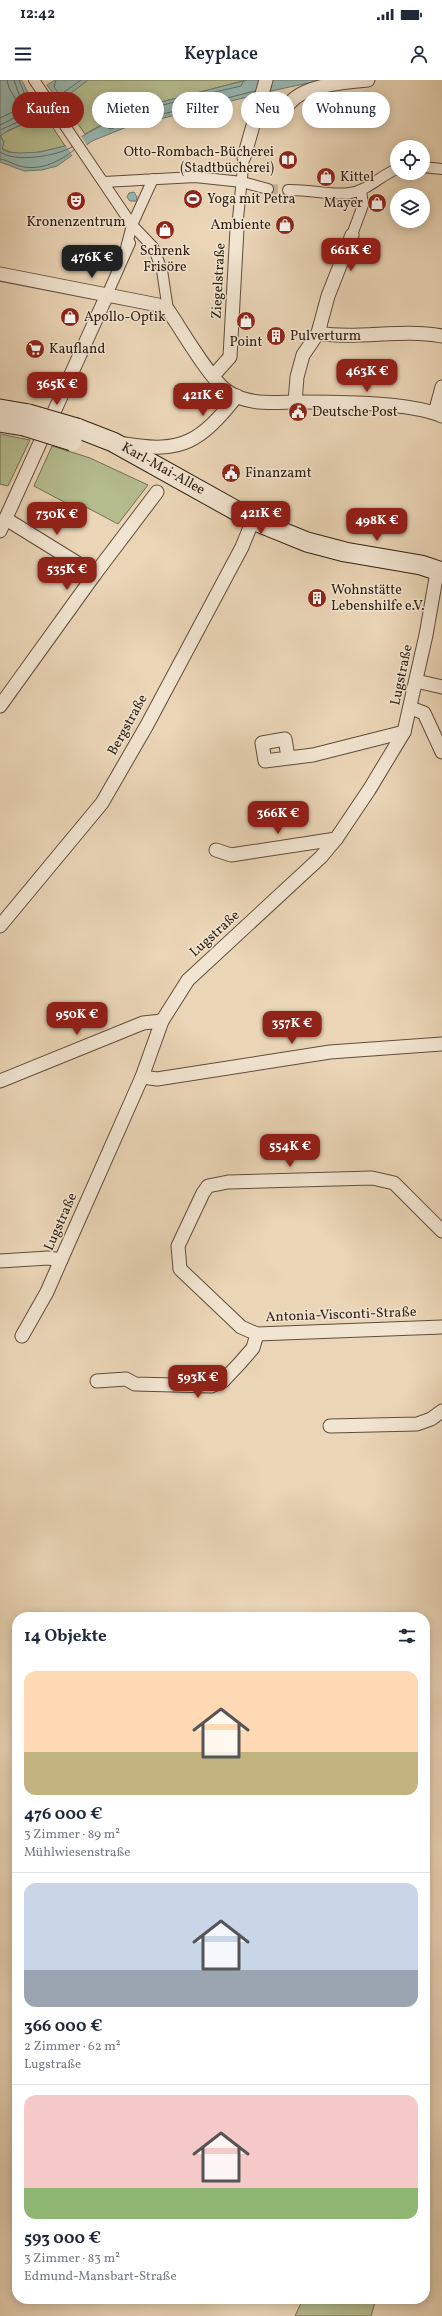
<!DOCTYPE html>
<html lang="de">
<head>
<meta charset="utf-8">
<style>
	:root { --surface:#fff; --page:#f6f6f7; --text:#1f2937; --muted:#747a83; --line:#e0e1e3; --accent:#8f2418 }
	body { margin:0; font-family:Vollkorn,serif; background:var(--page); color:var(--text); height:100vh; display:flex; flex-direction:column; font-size:15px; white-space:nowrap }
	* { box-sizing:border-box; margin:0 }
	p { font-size:13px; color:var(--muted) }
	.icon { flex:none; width:22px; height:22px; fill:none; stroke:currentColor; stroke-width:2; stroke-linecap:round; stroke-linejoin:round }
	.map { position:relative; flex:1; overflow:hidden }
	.details { position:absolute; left:12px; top:1532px; width:418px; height:692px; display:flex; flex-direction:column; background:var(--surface); border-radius:16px; box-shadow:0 2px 10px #0003 }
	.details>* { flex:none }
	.hud { position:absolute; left:12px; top:12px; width:418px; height:36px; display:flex; gap:8px }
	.fabs { position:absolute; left:390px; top:60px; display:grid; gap:8px }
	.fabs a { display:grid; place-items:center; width:40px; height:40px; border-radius:50%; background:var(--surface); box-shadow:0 2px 10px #0003; font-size:20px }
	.price { position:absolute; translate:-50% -34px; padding:0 9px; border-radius:8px; background:var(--accent); color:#fff; font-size:13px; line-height:26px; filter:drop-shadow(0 1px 2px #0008) }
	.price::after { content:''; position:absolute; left:50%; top:24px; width:12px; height:9px; margin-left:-6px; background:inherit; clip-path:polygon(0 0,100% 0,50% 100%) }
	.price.active { background:#222; color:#fff }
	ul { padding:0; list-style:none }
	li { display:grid; align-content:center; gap:8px; height:212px; padding:0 12px }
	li+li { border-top:1px solid var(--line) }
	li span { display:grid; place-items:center; height:124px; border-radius:12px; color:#555 }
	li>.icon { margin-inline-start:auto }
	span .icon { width:72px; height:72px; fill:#fffc; stroke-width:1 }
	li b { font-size:17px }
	h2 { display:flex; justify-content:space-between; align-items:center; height:48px; padding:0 12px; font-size:17px }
	.pill { padding:0 14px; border-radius:18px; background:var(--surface); box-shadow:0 2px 10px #0003; font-size:14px; line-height:36px }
	.pill.active { background:var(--accent); color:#fff }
	.status { display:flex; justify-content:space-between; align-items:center; height:28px; padding:0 20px; background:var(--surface); direction:ltr }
	.status svg { height:11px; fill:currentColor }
	header { display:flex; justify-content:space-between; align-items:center; height:52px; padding:0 12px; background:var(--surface); font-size:18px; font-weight:600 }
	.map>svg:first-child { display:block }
	.green { fill:#b5bd8f; stroke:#736e52 }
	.water { fill:#98b8b1; stroke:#6f7b72 }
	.pier { fill:#ead5b6 }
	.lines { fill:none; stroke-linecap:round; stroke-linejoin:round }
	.shore { stroke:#646c62; stroke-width:1 }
	.pedestrian-tunnel { stroke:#c5b196; stroke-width:10; stroke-dasharray:10 5; stroke-linecap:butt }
	.pedestrian-casing { stroke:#5f4d3c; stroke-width:12 }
	.minor-casing { stroke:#5f4d3c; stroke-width:15 }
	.secondary-casing { stroke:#312014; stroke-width:21 }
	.pedestrian { stroke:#f1e4d0; stroke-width:10 }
	.minor { stroke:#f1e4d0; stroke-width:13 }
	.secondary { stroke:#f1e4d0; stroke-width:19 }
	.secondary-bridge-casing { stroke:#312014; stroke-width:21; stroke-linecap:butt }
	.secondary-bridge { stroke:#f1e4d0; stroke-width:19 }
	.labels { text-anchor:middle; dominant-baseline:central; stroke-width:3; stroke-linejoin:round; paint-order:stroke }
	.poi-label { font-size:14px; fill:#312014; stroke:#f1e4d0; text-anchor:start }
	.street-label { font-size:14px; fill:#312014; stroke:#f1e4d0 }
</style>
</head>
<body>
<div class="status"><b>12:42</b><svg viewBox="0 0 49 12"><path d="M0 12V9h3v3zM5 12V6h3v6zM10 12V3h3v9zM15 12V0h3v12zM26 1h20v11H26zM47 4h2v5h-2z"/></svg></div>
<header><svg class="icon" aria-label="menu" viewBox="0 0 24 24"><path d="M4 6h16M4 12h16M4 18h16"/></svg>Keyplace<svg class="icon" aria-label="person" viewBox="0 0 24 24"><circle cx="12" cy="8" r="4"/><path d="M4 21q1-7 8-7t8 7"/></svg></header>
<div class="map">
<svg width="442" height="2236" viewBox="0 0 442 2236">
	<rect width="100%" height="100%" fill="#ead5b6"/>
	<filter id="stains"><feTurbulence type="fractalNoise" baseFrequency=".005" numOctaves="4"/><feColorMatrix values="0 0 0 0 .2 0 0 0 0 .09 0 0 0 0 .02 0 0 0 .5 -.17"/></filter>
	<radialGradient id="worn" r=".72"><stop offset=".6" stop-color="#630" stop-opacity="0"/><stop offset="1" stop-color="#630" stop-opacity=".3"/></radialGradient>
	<g class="green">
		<polygon points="88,0 247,0 150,25 118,36 85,54 61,20"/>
		<path d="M44 34 65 66C47 70 19 80 2 68L4 62 1 57 2 54Z"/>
		<polygon points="0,354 30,360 8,406 0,404"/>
		<polygon points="52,366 90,378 148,405 118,444 84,426 81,431 34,406"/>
		<polygon points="303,2219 376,2219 371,2236 295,2236"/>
	</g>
	<g class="water">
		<polygon points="0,0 22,0 28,13 31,14 43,32 40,37 9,50 0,56 4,62 2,69 8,72 20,73 40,72 65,66 118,36 150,25 247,0 322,0 271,11 124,48 92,61 57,86 42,90 24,91 0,82"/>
		<polygon points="55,0 88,0 59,22 47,5"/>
		<polygon points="134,112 137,117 136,121 130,121 127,117 129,113"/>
	</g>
	<g class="pier">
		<polygon points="22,0 24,0 45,31 45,35"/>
		<polygon points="80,54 88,67 74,78 65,64"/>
	</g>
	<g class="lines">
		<g class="shore">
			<polyline points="56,0 54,7 60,15 81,0"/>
			<path d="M244 0 241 6C220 11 116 33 108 48L111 49 123 44 255 11"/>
			<polyline points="0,38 21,28 9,8 7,0"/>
			<polyline points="0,45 30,30 20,17 14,0"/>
			<polyline points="0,50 38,33 25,15 19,0"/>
			<path d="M0 72C15 83 57 76 72 67"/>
			<path d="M0 79C8 80 16 86 24 87 43 90 60 81 74 70"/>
		</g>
		<polyline class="pedestrian-tunnel" points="268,109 288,110"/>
		<g class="pedestrian-casing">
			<g id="pedestrian">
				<polyline points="34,0 132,145 153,167 162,190 168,230"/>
				<polyline points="423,87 442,89"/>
				<polyline points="104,102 195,97 242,102 268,109"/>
				<path d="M288 110C308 109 330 116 350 113 367 111 381 95 397 89"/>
				<polyline points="237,149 244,77"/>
				<polyline points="352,155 363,125 361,110"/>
				<polyline points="126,168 132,145 153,99"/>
				<polyline points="107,215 130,163"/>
			</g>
		</g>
		<g class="minor-casing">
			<g id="minor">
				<path d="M259 24 290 23C304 5 346 2 368 0"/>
				<polyline points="244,77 266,0"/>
				<path d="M0 194 158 225 168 230C181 249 210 299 227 311 249 326 273 322 298 322 333 322 412 322 442 336"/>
				<path d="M318 253C359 260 401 248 442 256"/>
				<polyline points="213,296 230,277 237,149"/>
				<polyline points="295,322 297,297 303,275 318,253 328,216 352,155"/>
				<polyline points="435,333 442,307"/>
				<path d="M125 364C183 374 201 361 237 316"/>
				<polyline points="6,439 95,494"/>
				<polyline points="0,451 107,215"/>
				<polyline points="416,601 442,607"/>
				<polyline points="0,626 95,494 157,412"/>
				<polyline points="411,628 424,633 442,672"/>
				<polyline points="288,677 285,659 262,663 265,681 313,675 404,652"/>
				<polyline points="216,770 231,775 336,759"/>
				<polyline points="0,846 102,723 147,645 242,467 253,440"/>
				<polyline points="142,997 157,999 330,972 442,964"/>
				<polyline points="0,1001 143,943 162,941"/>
				<polyline points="442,1151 394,1103 372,1098 228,1102 208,1106 203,1113 178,1166 180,1189 241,1247 257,1254 442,1247"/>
				<polyline points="0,1181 48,1178 61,1180"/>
				<polyline points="22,1256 47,1212 61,1180 142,997 162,941 188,900 321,777 336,759 369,710 404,652 426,555 437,492"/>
				<polyline points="97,1301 126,1299 135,1304 211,1306 223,1301 240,1283 253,1268 257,1254"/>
				<polyline points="330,1346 417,1344 431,1339 442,1331"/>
			</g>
		</g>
		<g class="secondary-casing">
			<g id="secondary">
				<polyline points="0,329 29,334"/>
				<polyline points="0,342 24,346"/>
				<polyline points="77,348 113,362 253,440 307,462 345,472 421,485 442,492"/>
			</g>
		</g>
		<use href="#pedestrian" class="pedestrian"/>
		<use href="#minor" class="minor"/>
		<use href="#secondary" class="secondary"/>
		<g class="secondary-bridge-casing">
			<g id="secondary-bridge">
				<polyline points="29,334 77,348"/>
				<polyline points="24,346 72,361"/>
			</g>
		</g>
		<use href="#secondary-bridge" class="secondary-bridge"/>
	</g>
	<defs>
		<g id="library-disc" transform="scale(1)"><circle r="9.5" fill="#8f2418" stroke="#f1e4d0"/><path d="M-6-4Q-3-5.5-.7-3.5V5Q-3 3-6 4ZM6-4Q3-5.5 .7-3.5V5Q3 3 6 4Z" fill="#fff"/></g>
		<g id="shop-disc" transform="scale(1)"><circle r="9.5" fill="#8f2418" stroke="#f1e4d0"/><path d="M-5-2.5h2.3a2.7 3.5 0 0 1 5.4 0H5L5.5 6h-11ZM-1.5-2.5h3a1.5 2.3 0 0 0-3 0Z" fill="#fff"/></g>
		<g id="stadium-disc" transform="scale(1)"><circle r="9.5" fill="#8f2418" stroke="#f1e4d0"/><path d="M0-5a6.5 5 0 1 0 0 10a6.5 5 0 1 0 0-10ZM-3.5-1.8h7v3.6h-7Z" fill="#fff"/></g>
		<g id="theatre-disc" transform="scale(1)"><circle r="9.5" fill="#8f2418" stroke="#f1e4d0"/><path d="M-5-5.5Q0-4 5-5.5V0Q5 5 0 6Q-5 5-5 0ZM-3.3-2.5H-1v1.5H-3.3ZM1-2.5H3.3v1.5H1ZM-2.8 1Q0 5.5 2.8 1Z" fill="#fff"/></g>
		<g id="building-disc" transform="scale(1)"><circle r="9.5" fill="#8f2418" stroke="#f1e4d0"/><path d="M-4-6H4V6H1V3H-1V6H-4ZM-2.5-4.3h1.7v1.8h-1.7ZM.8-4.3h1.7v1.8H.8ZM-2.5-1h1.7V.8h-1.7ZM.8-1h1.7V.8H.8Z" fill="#fff"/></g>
		<g id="supermarket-disc" transform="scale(1)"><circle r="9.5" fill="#8f2418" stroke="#f1e4d0"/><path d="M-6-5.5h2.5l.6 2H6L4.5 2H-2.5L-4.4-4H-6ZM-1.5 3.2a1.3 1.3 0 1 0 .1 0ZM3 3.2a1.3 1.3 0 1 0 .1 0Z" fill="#fff"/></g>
		<g id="civic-disc" transform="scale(1)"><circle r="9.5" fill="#8f2418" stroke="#f1e4d0"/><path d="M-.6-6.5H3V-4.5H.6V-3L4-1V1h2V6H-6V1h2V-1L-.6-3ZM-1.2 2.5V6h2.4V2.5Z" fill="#fff"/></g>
	</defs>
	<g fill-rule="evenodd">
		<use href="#library-disc" x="288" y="80"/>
		<use href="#shop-disc" x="326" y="97"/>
		<use href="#stadium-disc" x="193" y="119"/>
		<use href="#theatre-disc" x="76" y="121"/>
		<use href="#shop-disc" x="377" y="123"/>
		<use href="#shop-disc" x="285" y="145"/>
		<use href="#shop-disc" x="165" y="150"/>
		<use href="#shop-disc" x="70" y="237"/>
		<use href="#shop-disc" x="246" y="241"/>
		<use href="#building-disc" x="276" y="256"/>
		<use href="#supermarket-disc" x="35" y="269"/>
		<use href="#civic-disc" x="298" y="332"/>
		<use href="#civic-disc" x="231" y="393"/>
		<use href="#building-disc" x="317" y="518"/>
	</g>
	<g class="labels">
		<g class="poi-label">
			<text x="274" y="72" text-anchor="end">Otto-Rombach-Bücherei<tspan x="274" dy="16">(Stadtbücherei)</tspan></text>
			<text x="340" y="97">Kittel</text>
			<text x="207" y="119">Yoga mit Petra</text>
			<text x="363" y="123" text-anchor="end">Mayer</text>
			<text x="76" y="142" text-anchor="middle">Kronenzentrum</text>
			<text x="271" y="145" text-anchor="end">Ambiente</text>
			<text x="165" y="171" text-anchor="middle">Schrenk<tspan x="165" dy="16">Frisöre</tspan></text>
			<text x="84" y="237">Apollo-Optik</text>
			<text x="290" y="256">Pulverturm</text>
			<text x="246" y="262" text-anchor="middle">Point</text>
			<text x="49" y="269">Kaufland</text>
			<text x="312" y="332">Deutsche Post</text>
			<text x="245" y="393">Finanzamt</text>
			<text x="331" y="510">Wohnstätte<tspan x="331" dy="16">Lebenshilfe e.V.</tspan></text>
		</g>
		<g class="street-label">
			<text transform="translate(219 201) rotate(-87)">Ziegelstraße</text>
			<text transform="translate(163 389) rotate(29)">Karl-Mai-Allee</text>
			<text transform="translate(402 595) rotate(-78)">Lugstraße</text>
			<text transform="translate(128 645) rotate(-61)">Bergstraße</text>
			<text transform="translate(215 854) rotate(-42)">Lugstraße</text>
			<text transform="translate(61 1142) rotate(-66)">Lugstraße</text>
			<text transform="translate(341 1235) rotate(-2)">Antonia-Visconti-Straße</text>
		</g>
	</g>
	<rect width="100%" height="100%" filter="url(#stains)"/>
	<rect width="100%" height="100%" fill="url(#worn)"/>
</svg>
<div class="fabs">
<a><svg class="icon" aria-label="locate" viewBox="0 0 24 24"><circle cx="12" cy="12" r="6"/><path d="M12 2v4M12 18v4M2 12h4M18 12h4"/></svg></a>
<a><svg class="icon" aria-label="layers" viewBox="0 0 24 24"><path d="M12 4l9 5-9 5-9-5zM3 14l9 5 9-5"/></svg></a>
</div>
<b class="price" style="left:351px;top:192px">661K €</b>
<b class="price active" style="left:92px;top:199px">476K €</b>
<b class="price" style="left:367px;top:313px">463K €</b>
<b class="price" style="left:57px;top:326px">365K €</b>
<b class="price" style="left:203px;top:337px">421K €</b>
<b class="price" style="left:261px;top:455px">421K €</b>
<b class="price" style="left:57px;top:456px">730K €</b>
<b class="price" style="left:377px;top:462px">498K €</b>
<b class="price" style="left:67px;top:511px">535K €</b>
<b class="price" style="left:278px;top:755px">366K €</b>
<b class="price" style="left:77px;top:956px">950K €</b>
<b class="price" style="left:292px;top:965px">357K €</b>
<b class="price" style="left:290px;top:1088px">554K €</b>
<b class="price" style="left:198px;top:1319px">593K €</b>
<div class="hud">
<a class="pill active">Kaufen</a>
<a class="pill">Mieten</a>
<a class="pill">Filter</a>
<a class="pill">Neu</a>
<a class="pill">Wohnung</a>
</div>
<section class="details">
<h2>14 Objekte<svg class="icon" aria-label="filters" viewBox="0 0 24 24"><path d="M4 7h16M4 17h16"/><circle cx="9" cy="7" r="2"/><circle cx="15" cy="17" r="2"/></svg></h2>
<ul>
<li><span style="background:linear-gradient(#ffd9b3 65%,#c2b280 0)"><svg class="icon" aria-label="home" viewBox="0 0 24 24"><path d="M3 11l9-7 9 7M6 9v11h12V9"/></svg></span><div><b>476 000 €</b><p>3 Zimmer · 89 m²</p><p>Mühlwiesenstraße</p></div></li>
<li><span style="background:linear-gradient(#c9d6e8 70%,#9aa5b1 0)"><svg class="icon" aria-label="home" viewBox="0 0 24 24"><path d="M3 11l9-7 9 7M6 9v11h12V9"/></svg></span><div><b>366 000 €</b><p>2 Zimmer · 62 m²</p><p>Lugstraße</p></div></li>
<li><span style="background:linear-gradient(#f6c9c9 75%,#8fb573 0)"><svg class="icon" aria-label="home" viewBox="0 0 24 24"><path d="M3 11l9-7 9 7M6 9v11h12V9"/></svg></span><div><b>593 000 €</b><p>3 Zimmer · 83 m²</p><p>Edmund-Mansbart-Straße</p></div></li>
</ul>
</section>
</div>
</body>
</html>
